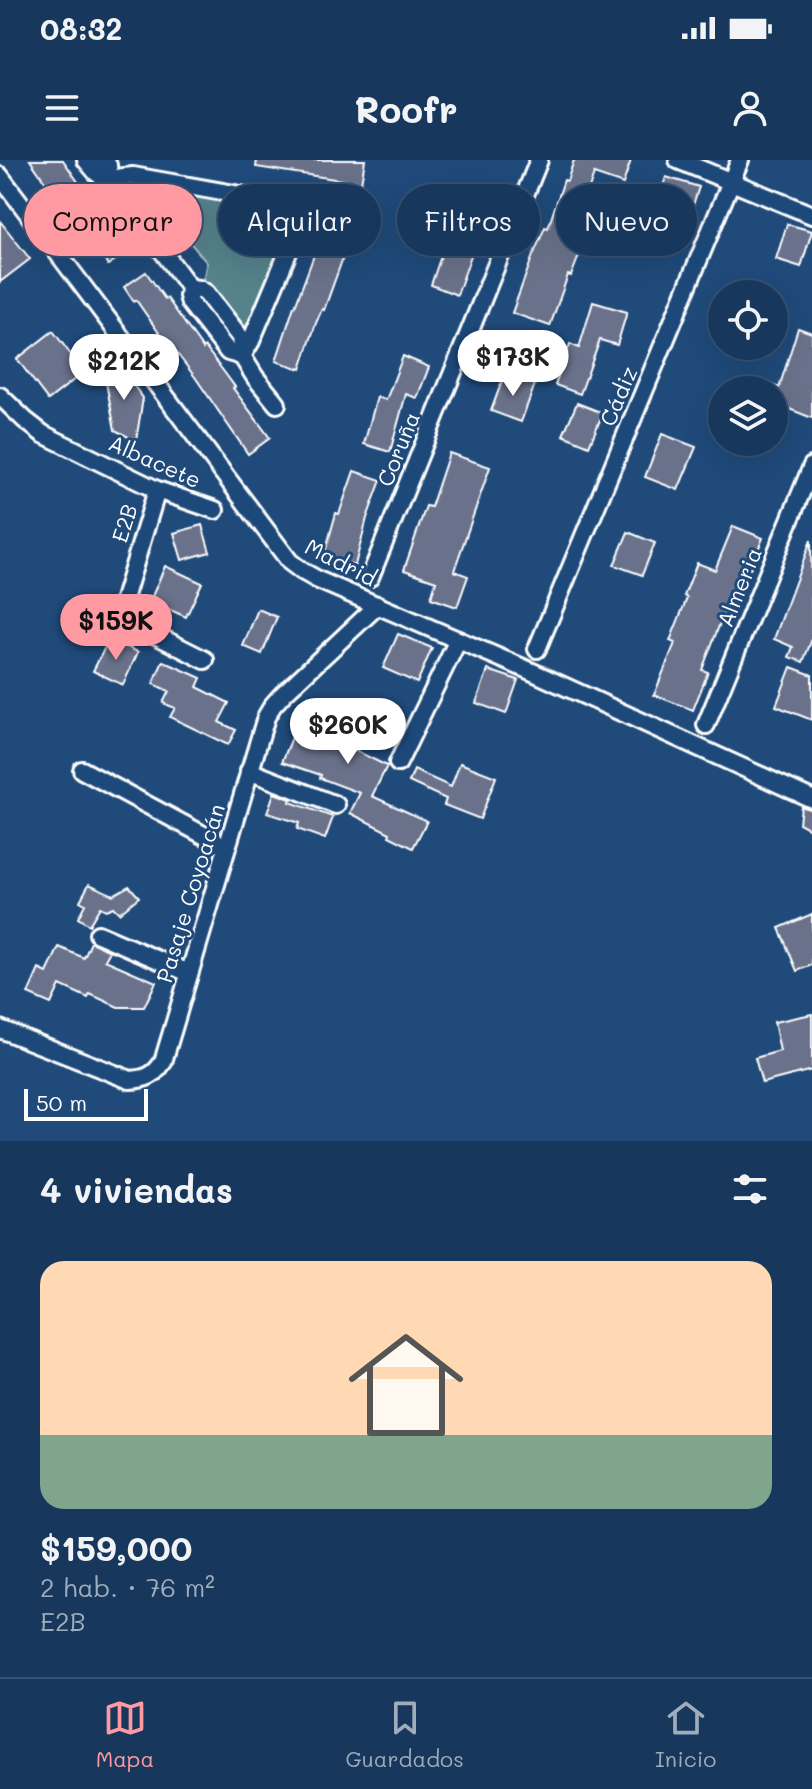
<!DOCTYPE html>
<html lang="es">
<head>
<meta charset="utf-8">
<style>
	:root { --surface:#17385c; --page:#203f62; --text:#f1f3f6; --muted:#9eacbb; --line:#365272; --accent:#ff9aa2 }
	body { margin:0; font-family:Mali,sans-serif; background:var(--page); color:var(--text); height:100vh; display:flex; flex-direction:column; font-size:30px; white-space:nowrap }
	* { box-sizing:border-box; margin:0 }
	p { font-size:26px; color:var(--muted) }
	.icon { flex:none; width:44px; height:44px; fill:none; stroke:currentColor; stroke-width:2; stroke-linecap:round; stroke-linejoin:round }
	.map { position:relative; height:981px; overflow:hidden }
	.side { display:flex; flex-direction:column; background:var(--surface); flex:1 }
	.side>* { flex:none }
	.top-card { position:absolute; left:24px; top:24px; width:764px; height:72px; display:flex; gap:16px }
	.tools { position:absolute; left:708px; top:120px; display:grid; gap:16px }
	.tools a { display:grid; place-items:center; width:80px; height:80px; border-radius:50%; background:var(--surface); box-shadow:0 8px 32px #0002,0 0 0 2px var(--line); font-size:40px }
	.scale { position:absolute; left:24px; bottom:20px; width:124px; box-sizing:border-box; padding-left:8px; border:4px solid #fff; border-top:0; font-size:22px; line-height:28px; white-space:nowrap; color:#fff; -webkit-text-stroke:6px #1f4a7a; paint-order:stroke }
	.price { position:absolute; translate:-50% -68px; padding:0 18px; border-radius:28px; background:#fff; color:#222; font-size:26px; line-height:52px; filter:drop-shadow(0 2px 4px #0008) }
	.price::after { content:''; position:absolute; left:50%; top:48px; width:24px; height:18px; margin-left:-12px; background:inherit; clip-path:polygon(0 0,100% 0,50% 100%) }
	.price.on { background:var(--accent); color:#111 }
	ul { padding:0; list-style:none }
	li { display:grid; align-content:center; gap:16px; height:424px; padding:0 40px }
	li span { display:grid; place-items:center; height:248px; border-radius:24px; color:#555 }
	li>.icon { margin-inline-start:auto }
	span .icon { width:144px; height:144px; fill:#fffc; stroke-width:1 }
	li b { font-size:34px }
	h2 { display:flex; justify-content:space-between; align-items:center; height:96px; padding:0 40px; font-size:34px }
	.tag { padding:0 28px; border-radius:36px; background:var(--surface); box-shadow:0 8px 32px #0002,0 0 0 2px var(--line); font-size:28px; line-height:72px }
	.tag.on { background:var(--accent); color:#111 }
	.status { display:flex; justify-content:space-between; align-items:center; height:56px; padding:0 40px; background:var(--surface); direction:ltr }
	.status svg { height:22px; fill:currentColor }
	header { display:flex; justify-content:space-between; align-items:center; height:104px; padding:0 40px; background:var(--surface); font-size:36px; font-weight:700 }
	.tab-bar { display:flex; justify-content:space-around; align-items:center; height:112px; border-top:2px solid var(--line); background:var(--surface); font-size:22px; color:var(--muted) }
	.tab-bar a { display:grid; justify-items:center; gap:4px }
	.tab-bar .on { color:var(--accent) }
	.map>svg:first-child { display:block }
	.green { fill:#54828b; stroke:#aac0c5; stroke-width:2 }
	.building { fill:#6a728b; stroke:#fff; stroke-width:2 }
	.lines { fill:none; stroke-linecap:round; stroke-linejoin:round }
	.minor-casing { stroke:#fff; stroke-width:22 }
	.minor { stroke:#1f4a7a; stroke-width:16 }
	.labels { text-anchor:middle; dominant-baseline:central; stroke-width:6; stroke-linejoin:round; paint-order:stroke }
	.street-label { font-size:22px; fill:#fff; stroke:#1f4a7a }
</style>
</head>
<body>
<div class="status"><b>08:32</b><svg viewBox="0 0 49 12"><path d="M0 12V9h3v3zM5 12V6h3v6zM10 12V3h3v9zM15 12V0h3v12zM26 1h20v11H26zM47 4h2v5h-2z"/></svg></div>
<header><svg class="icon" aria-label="menu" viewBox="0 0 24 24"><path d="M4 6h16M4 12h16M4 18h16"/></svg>Roofr<svg class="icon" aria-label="person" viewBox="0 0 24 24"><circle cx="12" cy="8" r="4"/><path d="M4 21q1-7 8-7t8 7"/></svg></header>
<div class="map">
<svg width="812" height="981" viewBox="0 0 812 981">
	<rect width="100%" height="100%" fill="#1f4a7a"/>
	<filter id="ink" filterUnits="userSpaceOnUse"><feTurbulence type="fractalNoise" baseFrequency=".0125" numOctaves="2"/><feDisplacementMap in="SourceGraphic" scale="16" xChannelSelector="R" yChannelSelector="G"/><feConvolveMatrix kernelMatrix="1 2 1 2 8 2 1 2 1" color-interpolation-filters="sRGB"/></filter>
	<g filter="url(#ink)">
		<path class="green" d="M142 24 303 54 255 180C239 159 224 138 202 124L207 103 166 53 151 57 135 36V28Z"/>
		<g class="building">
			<polygon points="30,0 63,0 116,77 119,75 130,90 108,105 89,79 86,81"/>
			<polygon points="257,0 365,0 361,23 256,7"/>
			<polygon points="574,0 631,0 623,24 594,14 572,78 584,83 571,116 568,115 550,166 512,153 532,98 545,67 548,68 564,20 567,21"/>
			<polygon points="666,17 699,27 690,54 675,49 660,92 634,83 644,56 652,59"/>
			<polygon points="461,37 494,47 480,89 474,87 457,135 431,125"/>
			<polygon points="0,61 30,99 0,122"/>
			<polygon points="326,63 353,70 324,150 322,149 316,163 301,209 276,201 294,146 295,146"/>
			<polygon points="787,64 812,71 801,107 776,99"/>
			<polygon points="146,112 165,139 167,138 203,189 205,187 224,212 235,227 233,228 270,278 248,294 195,217 175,191 173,193 136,140 134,142 124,127"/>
			<polygon points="593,142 627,152 617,185 600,180 580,234 555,225 570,184 579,188"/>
			<polygon points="798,168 812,173 812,258 787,248 784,255 774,251 774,226 779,228"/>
			<polygon points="53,171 84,212 48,240 17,199"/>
			<polygon points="403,196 429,207 417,238 406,234 390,292 364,284 377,237 386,240"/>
			<polygon points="115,201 143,238 136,281 115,270 105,217"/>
			<polygon points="505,213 535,224 521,262 491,251"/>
			<polygon points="577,243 603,253 589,286 563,275"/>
			<polygon points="662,274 696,287 678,330 645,317"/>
			<polygon points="449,293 490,307 454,411 468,416 457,447 431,438 436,421 404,410 426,346 431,347"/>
			<polygon points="354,311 381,320 367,358 355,405 324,396 336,353 339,354"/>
			<polygon points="202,365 210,392 182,400 174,373"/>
			<polygon points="733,366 763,378 750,409 745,407 726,453 724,453 702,510 708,512 693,550 654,535 675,483 670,481 687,438 684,436 697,403 715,410"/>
			<polygon points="628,372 655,383 642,415 614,405"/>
			<polygon points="811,380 812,479 803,502 789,497 793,487 774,479"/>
			<polygon points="165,406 202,423 186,457 150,441"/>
			<polygon points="258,449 277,457 262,494 243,486"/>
			<polygon points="398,474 432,488 417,523 383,508"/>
			<polygon points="109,479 138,492 123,525 93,511"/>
			<polygon points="163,501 201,518 197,527 229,543 219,562 236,570 228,585 170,557 175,548 163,543 169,531 153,524"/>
			<polygon points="791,507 812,515 812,560 776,546"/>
			<polygon points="488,510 518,520 506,554 476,543"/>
			<polygon points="309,536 366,558 354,590 387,606 372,636 427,661 413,688 389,676 390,673 350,653 360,633 320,618 321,615 282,602"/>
			<polygon points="460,603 496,617 480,659 444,645 446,639 409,622 414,610 451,627"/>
			<polygon points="274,633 291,639 290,642 333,657 325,679 297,669 299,663 267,653"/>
			<polygon points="801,646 812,650 812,670 799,663"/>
			<polygon points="89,724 113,735 129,726 139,737 119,753 113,747 106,750 100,747 89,765 78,758 85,744 80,741"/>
			<polygon points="812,754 812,805 797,811 779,768"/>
			<polygon points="91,782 110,791 105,800 156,822 144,847 118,847 90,834 88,838 60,825 51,844 28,834 39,809 47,813 59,787 84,798"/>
			<polygon points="812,854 812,910 762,923 755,898 780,891 774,862"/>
		</g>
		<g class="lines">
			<g class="minor-casing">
				<g id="minor">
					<polyline points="86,0 97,13 109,19 190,128 188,136 190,143 225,188 228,192 242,196"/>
					<polyline points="104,0 108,5 109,19"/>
					<polyline points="678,0 812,55"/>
					<polyline points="0,16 290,402 302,411 318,420 535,513 812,639"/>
					<polyline points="109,19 133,16 307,47 353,59"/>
					<polyline points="190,128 199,129 206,133 240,177 242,196 255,217 277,244"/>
					<polyline points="242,196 251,181 307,47"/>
					<polyline points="0,236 25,260 43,274 157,330 215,350"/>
					<polyline points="157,330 121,449 122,456 128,461 205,500"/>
					<polyline points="370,417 539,0"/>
					<polyline points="537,489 740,0"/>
					<polyline points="706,565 812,306"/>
					<polyline points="398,603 458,480"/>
					<polyline points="82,610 226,687"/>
					<polyline points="249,611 336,645"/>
					<polyline points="98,774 189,813"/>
					<path d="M0 869 130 920C146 919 154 916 163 902L266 557 273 545 283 534 378 445"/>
				</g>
			</g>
			<use href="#minor" class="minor"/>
		</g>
	</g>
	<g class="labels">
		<g class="street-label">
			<text transform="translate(618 236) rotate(-67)">Cádiz</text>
			<text transform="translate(398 289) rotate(-68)">Coruña</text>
			<text transform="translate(155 301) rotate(24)">Albacete</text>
			<text transform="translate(124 363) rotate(-73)">E2B</text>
			<text transform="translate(341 402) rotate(27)">Madrid</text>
			<text transform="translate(739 427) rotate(-68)">Almeria</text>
			<text transform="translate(190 733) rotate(-73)">Pasaje Coyoacán</text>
		</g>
	</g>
</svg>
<div class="tools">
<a><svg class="icon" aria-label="locate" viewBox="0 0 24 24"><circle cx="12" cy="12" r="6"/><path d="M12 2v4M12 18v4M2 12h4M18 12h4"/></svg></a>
<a><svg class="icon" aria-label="layers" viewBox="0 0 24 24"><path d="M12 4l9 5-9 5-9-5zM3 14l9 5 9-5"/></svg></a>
</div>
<div class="scale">50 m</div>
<b class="price" style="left:513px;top:238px">$173K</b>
<b class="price" style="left:124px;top:242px">$212K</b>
<b class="price on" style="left:116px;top:502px">$159K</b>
<b class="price" style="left:348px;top:606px">$260K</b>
<div class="top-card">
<a class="tag on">Comprar</a>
<a class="tag">Alquilar</a>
<a class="tag">Filtros</a>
<a class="tag">Nuevo</a>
</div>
</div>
<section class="side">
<h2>4 viviendas<svg class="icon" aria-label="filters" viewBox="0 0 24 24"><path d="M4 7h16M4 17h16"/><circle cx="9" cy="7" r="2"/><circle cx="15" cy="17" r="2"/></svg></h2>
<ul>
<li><span style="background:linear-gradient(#ffd9b3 70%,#7fa58c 0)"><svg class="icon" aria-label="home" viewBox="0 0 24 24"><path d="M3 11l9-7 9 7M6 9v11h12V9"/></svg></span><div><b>$159,000</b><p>2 hab. · 76 m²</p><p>E2B</p></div></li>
</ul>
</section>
<nav class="tab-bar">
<a class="on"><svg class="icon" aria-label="map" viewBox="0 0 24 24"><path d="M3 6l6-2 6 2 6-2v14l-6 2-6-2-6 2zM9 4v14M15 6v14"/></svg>Mapa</a>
<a><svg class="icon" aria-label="saved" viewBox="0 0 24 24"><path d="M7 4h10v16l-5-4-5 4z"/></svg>Guardados</a>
<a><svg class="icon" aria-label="home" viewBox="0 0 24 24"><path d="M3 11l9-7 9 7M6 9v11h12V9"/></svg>Inicio</a>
</nav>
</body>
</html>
